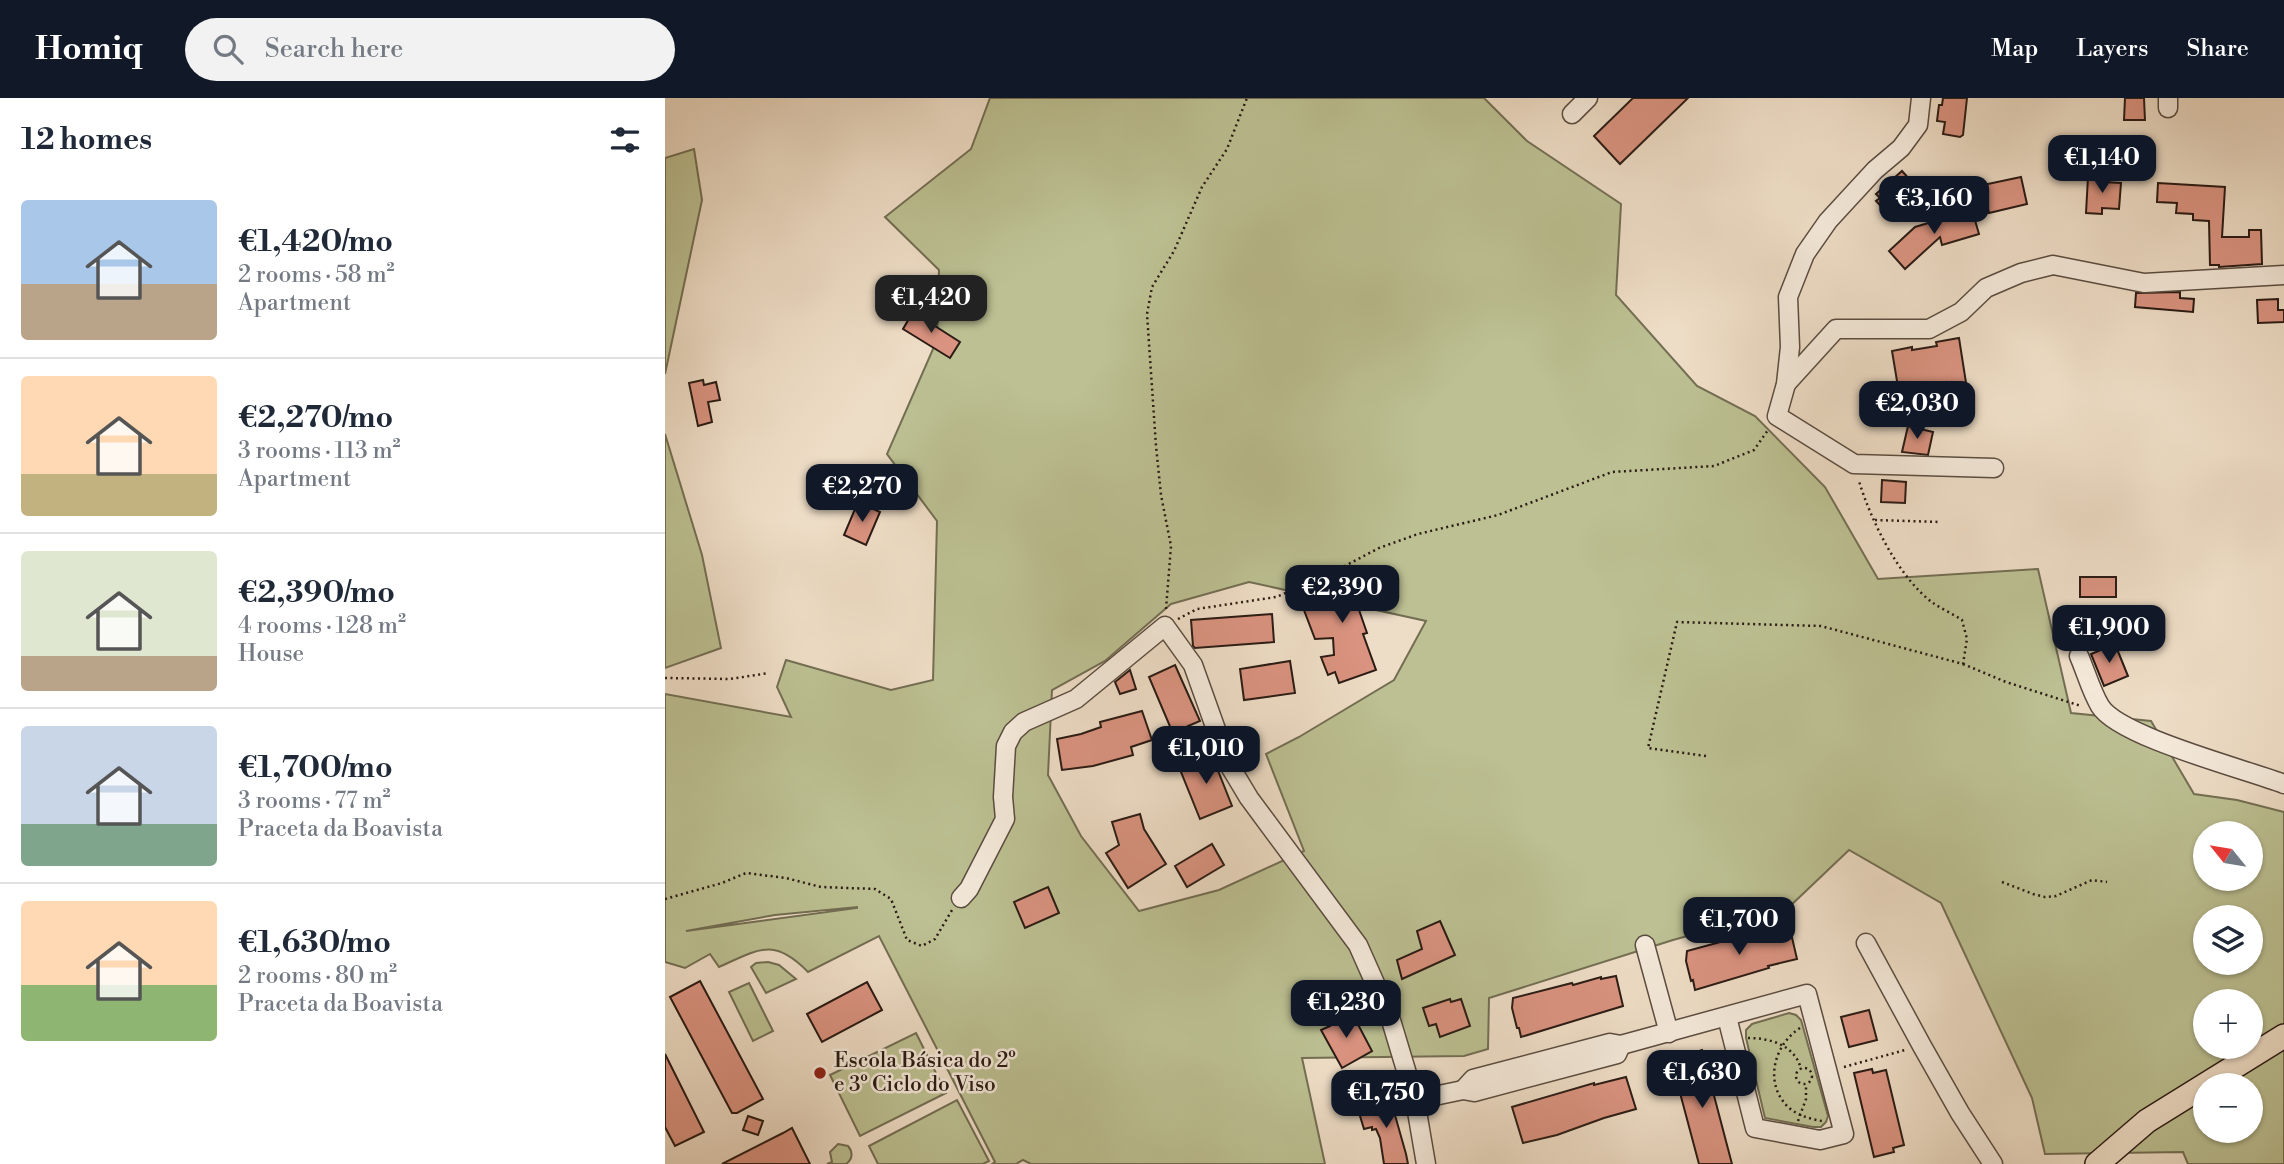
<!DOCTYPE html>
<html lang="en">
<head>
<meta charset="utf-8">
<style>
	:root { --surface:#fff; --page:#f2f2f3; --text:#1f2937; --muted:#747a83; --line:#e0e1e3; --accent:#111827 }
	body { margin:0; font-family:"Libre Bodoni",serif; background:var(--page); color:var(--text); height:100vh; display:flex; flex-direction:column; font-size:26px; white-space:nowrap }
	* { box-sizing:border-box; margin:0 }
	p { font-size:23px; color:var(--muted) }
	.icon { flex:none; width:38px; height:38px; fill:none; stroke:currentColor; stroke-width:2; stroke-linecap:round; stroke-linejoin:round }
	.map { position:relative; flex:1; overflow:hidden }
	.sheet { display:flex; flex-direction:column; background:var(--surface); width:665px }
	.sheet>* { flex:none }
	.needle { width:46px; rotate:300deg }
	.buttons { position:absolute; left:1528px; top:723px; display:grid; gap:14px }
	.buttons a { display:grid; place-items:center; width:70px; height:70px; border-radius:50%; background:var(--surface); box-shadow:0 2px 5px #0004; font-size:35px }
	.price { position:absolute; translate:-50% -60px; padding:0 16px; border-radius:14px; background:var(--accent); color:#fff; font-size:23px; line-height:46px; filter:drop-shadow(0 2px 4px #0008) }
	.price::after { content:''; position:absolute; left:50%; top:42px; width:21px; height:16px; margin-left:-10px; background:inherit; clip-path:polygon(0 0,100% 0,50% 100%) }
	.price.selected { background:#222; color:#fff }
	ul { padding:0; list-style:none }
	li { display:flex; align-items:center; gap:21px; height:175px; padding:0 21px }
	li+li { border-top:2px solid var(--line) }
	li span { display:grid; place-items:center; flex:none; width:196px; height:140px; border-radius:7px; color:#555 }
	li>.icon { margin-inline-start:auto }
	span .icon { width:84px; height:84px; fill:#fffc; stroke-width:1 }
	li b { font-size:30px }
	h2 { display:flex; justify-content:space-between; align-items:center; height:84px; padding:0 21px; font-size:30px }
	header { display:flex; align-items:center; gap:42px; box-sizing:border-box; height:98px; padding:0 35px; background:var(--accent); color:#fff }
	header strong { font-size:33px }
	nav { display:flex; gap:38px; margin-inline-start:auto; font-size:24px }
	.search { width:490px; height:63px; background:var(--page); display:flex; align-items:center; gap:18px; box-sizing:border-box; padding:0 24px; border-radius:38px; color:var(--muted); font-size:26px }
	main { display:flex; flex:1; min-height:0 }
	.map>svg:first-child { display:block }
	.green { fill:#bcc092; stroke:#736e53; stroke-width:2; fill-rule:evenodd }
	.building { fill:#da9380; stroke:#2a1b14; stroke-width:2 }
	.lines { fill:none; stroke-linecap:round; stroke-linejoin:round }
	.minor-casing { stroke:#5b4c40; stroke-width:21 }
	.major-casing { stroke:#2a1b14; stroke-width:26 }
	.path { stroke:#2a1b14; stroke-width:2.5; stroke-dasharray:2 3.5; stroke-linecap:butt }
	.minor { stroke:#f4e9da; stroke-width:18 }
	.major { stroke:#eeddc6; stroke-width:23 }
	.poi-dot { fill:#8f2418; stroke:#f4e9da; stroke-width:2.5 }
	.labels { text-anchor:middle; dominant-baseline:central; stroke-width:5; stroke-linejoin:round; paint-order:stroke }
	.poi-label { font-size:21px; fill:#2a1b14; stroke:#f4e9da; text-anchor:start }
</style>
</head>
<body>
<header>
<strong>Homiq</strong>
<div class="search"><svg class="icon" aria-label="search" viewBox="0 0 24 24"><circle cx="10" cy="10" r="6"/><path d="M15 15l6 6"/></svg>Search here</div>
<nav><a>Map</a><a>Layers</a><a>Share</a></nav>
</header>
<main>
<section class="sheet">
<h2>12 homes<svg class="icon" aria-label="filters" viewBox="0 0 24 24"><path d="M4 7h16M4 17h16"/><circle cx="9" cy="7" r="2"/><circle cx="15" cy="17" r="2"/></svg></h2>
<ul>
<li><span style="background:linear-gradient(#a9c7e8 60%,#b9a48a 0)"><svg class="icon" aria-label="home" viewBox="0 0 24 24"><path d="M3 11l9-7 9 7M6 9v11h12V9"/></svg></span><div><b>€1,420/mo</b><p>2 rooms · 58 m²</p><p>Apartment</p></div></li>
<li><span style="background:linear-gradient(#ffd9b3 70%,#c2b280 0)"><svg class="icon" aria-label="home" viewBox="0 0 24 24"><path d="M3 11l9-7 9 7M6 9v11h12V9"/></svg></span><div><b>€2,270/mo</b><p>3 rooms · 113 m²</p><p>Apartment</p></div></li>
<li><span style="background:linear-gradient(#dfe7d0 75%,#b9a48a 0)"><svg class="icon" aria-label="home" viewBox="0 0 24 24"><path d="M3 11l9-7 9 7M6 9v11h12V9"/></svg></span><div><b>€2,390/mo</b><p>4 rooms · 128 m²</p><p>House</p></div></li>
<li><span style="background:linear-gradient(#c9d6e8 70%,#7fa58c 0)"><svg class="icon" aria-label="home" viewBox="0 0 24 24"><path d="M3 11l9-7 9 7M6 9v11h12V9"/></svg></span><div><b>€1,700/mo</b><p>3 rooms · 77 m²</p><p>Praceta da Boavista</p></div></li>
<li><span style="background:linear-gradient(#ffd9b3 60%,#8fb573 0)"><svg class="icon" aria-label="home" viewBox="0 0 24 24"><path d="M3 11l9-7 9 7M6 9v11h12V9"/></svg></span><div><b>€1,630/mo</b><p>2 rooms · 80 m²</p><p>Praceta da Boavista</p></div></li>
</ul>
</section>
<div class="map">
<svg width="1619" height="1066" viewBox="0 0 1619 1066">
	<rect width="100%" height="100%" fill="#eeddc6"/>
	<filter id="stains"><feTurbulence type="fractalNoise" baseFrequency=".00286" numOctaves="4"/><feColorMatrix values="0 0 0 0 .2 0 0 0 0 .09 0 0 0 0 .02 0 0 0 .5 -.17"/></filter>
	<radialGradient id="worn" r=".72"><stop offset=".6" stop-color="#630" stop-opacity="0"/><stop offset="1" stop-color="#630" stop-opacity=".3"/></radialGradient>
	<g class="green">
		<path d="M325 0H819L862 43 956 106 951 197 1032 288 1090 318 1160 389 1213 481 1373 471 1406 615 1486 623 1529 696 1572 702 1619 714V1066H1523L1518 1054 1380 1056 1367 1000 1276 805 1184 752 1123 810 1008 842 824 900 823 951 799 958 637 960 660 1066H366L358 1062 351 1066H327L330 1064 214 838 143 874C109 839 94 851 54 869L45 856 20 870 0 864V596L126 619 112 589 121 562 226 592 268 582 272 423 222 356 272 242 274 172 220 119 306 51ZM584 484 761 523 729 582 634 639 601 656 639 753 554 792 474 813 416 738 383 677 387 592 440 563 506 506ZM1540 735H1586V780H1540ZM192 809V810L21 833 110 817ZM1540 819H1586V864H1540ZM1540 903H1586V948H1540ZM1540 987H1586V1032H1540Z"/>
		<polygon points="29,51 37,102 0,276 0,60"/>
		<polygon points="0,336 37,457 56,550 0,570"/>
		<polygon points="103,864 114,867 131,881 101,895 86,869 91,865"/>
		<polygon points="84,885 108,933 88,943 64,894"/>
		<polygon points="1124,915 1131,917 1136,922 1163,1018 1161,1024 1156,1029 1148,1029 1100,1020 1081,940 1081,932 1087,926"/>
		<polygon points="251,935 281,995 195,1038 165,977"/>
		<polygon points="292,1002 324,1063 318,1066 213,1066 204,1048"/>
		<path d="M173 1046 183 1048C188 1054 188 1061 181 1066H162L167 1064 165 1054Z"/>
	</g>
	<g class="building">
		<polygon points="968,0 1023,0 955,66 929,38"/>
		<polygon points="1278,0 1302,0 1298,37 1295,39 1278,36 1280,24 1272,23 1274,7 1277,7"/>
		<polygon points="1460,0 1479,0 1480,22 1459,22"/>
		<polygon points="1237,73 1253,91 1224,117 1211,103 1215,100 1211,96"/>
		<polygon points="1356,79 1362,106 1324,115 1318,87"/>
		<polygon points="1423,79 1439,80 1439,84 1456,85 1454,111 1437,110 1437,116 1421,115"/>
		<polygon points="1493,85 1560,89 1557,139 1584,139 1584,132 1596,132 1597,166 1554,169 1554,167 1545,167 1544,123 1528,122 1528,116 1511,115 1512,105 1492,104"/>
		<polygon points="1307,112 1314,136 1277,147 1275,139 1240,171 1224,153 1250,129"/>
		<polygon points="1515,194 1515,200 1529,201 1528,214 1470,209 1471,195"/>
		<polygon points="1613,201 1613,212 1619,212 1619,224 1593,225 1592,202"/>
		<polygon points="248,214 295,244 285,260 238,231"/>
		<polygon points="1294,240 1302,291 1283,293 1281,284 1258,288 1259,294 1255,295 1255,297 1235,301 1227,253 1247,249 1247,252 1272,248 1271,244"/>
		<polygon points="38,282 39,287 51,284 55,302 43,304 47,324 33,328 24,285"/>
		<polygon points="1243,328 1268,334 1263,357 1237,354"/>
		<polygon points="1217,382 1241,384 1240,405 1216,404"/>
		<polygon points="193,404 215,414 201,447 179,437"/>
		<polygon points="701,474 711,503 693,509 702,535 698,536 711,572 674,585 670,574 663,577 656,559 669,557 668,540 650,541 634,499"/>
		<rect x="1415" y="479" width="36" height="20"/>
		<polygon points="607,516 609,544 530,550 528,548 526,522"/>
		<polygon points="1450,546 1463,578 1439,588 1426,556"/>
		<polygon points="625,563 630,595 579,602 575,571"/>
		<polygon points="510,567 535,623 523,628 528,638 512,645 484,579"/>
		<polygon points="465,572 471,591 455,596 450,584"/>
		<polygon points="477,613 487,642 466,649 468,657 428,668 397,672 392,641 416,636 436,629 435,624"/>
		<polygon points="546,655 567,708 535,721 514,669"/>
		<polygon points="475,716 479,731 501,766 463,790 441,755 454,747 447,724"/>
		<polygon points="547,746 559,767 522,789 510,768"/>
		<polygon points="383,789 394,815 360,830 349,804"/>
		<polygon points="775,823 790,857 737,881 732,862 757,851 752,833"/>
		<polygon points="1125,831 1132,861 1103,868 1104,870 1030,892 1028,882 1026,883 1021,863 1022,853 1081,837 1082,840 1110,832 1111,834"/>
		<polygon points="951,878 958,908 856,939 854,930 852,930 847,910 848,900 907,885 908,887 936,879 936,881"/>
		<polygon points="35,883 98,1001 72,1015 67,1015 5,899"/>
		<polygon points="202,884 217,912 157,944 142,916"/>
		<polygon points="785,901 786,904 796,901 805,928 775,939 771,926 764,928 758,910"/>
		<polygon points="1204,912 1212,942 1184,949 1176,919"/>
		<polygon points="688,917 707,953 677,970 656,932 665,928 663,925 676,918 678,923"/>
		<polygon points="1037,952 1067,1066 1034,1066 1007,965 1026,960 1025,956"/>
		<polygon points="0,956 39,1034 10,1048 0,1029"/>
		<polygon points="1207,971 1208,975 1221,972 1239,1047 1228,1050 1229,1054 1209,1059 1189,975"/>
		<polygon points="961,979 971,1011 939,1020 892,1037 858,1045 847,1009 929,985 929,987"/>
		<polygon points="724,996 741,1056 743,1066 719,1066 715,1040 711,1031 707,1032 707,1029 699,1031 695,1018 707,1011 704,1002"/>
		<polygon points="83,1018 98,1023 93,1037 78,1032"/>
		<polygon points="127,1030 145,1066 57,1066 118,1035"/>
	</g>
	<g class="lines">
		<g class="minor-casing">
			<g id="minor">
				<polyline points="1256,0 1253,27 1236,50 1210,72 1163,123 1140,156 1123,199 1125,249 1121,286 1112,318 1189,366 1329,370"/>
				<polyline points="1503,10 1503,0"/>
				<polyline points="907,16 923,0"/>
				<polyline points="1121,286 1171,231 1264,231 1296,214 1321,190 1356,175 1388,167 1479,185 1619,177"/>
				<path d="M1414 558C1421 574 1426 593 1435 608 1454 639 1580 671 1619 686"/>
				<polyline points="296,800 304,791 340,721 338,699 341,648 348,634 359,624 411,601 500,528 528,567 563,665 584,700 693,847 725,919 750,1002 761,1066"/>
				<polyline points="1201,845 1257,948 1295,1015 1328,1066"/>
				<polyline points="980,847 1004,935"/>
				<polyline points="798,992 808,981 945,945 956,947 1142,896 1179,1036 1155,1042 1090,1030 1062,919"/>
				<polyline points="750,1002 798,992 809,994 952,956 956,947"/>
			</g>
		</g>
		<g class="major-casing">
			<polyline id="major" points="1432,1066 1482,1023 1619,938"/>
		</g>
		<g class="path">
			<polyline points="1210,422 1275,424"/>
			<polyline points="501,511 506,448 496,397 491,348 482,216 487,189 509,153 537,89 562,51 582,0"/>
			<polyline points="513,521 532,511 611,499 657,480 714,450 753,436 833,417 947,374 1049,368 1089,352 1103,332"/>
			<polyline points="1298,566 1341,584 1416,608"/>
			<polyline points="0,580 65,581 104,575"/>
			<path d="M1041 658 983 650 1012 524 1156 528 1298 566 1302 541 1297 522C1288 516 1277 511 1268 505 1234 480 1206 423 1194 383"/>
			<polyline points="1337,784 1368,796 1380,799 1391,798 1427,782 1442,784"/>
			<polyline points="0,801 57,785 81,775 121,780 156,789 210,791 226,801 242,842 257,848 270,841 287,812"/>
			<path d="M1135 930C1109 947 1099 984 1122 1008 1131 1017 1145 1021 1157 1023"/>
			<path d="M1083 940C1105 940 1130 947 1136 971"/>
			<polyline points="1179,969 1240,952"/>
			<circle cx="1139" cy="978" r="8"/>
			<polyline points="1133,1023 1141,1001 1141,986"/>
		</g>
		<use href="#minor" class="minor"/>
		<use href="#major" class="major"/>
	</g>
	<circle class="poi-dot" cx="155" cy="975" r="7"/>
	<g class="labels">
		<g class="poi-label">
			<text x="169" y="963">Escola Básica do 2º<tspan x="169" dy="24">e 3º Ciclo do Viso</tspan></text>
		</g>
	</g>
	<rect width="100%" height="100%" filter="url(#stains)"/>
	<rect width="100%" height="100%" fill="url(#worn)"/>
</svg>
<div class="buttons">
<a><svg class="needle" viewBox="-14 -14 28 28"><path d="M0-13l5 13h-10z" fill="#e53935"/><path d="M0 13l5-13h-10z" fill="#747a83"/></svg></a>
<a><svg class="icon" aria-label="layers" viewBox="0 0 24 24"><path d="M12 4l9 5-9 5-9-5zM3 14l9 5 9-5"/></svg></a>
<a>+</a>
<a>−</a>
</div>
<b class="price" style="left:1437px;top:97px">€1,140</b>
<b class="price" style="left:1269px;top:138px">€3,160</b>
<b class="price selected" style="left:266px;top:237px">€1,420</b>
<b class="price" style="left:1252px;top:343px">€2,030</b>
<b class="price" style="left:197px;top:426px">€2,270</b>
<b class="price" style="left:677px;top:527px">€2,390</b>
<b class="price" style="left:1444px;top:567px">€1,900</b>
<b class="price" style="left:541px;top:688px">€1,010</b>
<b class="price" style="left:1074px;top:859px">€1,700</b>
<b class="price" style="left:681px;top:942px">€1,230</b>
<b class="price" style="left:1037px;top:1012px">€1,630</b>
<b class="price" style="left:721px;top:1032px">€1,750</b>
</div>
</main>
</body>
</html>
